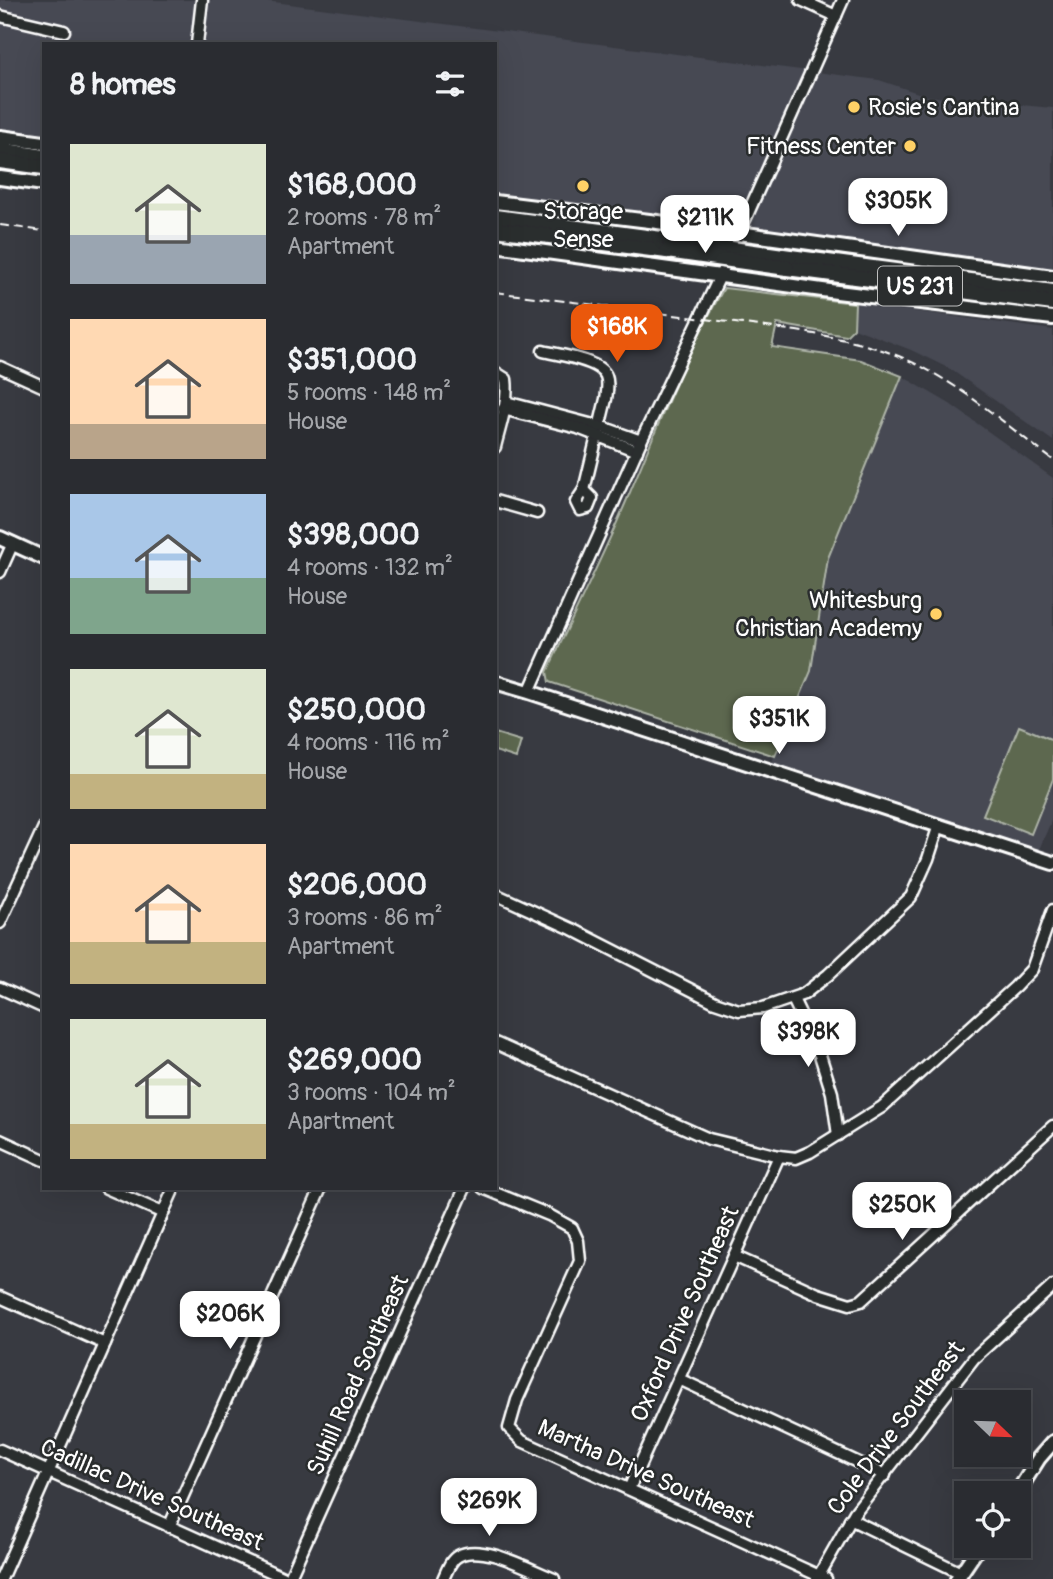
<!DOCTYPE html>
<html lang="en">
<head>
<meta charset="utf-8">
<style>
	:root { --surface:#2a2c31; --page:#323439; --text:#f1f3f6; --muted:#a5a7ab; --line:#46484d; --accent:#ea580c }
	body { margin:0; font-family:Pangolin,sans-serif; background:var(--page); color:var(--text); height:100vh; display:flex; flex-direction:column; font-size:26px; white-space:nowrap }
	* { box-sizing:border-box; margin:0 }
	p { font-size:23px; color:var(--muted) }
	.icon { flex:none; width:38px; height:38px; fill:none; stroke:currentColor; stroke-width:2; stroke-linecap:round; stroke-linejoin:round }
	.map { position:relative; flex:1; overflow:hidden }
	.sheet { position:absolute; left:42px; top:42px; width:455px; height:1148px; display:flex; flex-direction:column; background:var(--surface); border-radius:0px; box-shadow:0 7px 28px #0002,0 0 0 2px var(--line) }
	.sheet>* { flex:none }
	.needle { width:46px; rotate:113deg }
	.buttons { position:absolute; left:954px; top:1390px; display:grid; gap:14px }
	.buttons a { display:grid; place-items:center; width:77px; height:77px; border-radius:0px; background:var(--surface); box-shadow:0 7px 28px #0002,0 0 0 2px var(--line); font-size:35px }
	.price { position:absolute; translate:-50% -60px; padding:0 16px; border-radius:14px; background:#fff; color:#222; font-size:23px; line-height:46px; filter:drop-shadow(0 2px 4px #0008) }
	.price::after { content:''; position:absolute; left:50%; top:42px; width:21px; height:16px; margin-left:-10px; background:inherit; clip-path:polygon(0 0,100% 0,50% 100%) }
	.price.active { background:var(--accent); color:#fff }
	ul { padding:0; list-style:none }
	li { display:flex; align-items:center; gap:21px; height:175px; padding:0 28px }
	li span { display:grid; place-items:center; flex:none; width:196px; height:140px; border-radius:0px; color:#555 }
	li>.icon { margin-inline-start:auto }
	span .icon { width:84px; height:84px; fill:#fffc; stroke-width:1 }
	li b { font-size:30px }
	h2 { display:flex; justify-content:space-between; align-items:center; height:84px; padding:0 28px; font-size:30px }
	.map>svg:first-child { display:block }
	.built { fill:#464852 }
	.green { fill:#5d6850; stroke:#aeb4a8; stroke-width:2 }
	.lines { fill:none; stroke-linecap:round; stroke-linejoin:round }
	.minor-casing { stroke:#fff; stroke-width:15 }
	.major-casing { stroke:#fff; stroke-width:18 }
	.highway-casing { stroke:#fff; stroke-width:19 }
	.minor { stroke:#2a2d2e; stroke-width:10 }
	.major { stroke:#2a2d2e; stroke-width:12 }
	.highway { stroke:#2a2d2e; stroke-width:14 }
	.rail { stroke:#fff; stroke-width:2; stroke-dasharray:10 5; stroke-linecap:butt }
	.highway-bridge-casing { stroke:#fff; stroke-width:19; stroke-linecap:butt }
	.highway-bridge { stroke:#2a2d2e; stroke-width:14 }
	.poi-dot { fill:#ffd166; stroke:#2a2d2e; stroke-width:2.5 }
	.labels { text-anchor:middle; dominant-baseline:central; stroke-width:5; stroke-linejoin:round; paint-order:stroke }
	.shield { fill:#2a2d2e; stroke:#bfc0c0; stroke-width:2 }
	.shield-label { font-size:23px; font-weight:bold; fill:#fff }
	.poi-label { font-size:24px; fill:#fff; stroke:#2a2d2e; text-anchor:end }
	.street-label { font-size:24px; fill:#fff; stroke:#2a2d2e }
</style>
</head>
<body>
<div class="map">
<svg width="1053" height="1579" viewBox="0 0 1053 1579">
	<rect width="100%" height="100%" fill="#383a41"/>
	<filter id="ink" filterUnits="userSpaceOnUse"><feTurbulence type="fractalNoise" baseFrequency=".0143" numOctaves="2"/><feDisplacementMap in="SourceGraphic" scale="14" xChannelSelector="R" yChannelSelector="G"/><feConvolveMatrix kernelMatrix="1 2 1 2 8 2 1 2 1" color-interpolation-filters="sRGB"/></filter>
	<g filter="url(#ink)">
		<g class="built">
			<polygon points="0,0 258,0 879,80 927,96 1053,108 1053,270 495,197 495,44 44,44 44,137 0,131"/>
			<polygon points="855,303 1053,330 1053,441 950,369 911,350 854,328"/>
			<polygon points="902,376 950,404 1053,478 1053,817 1038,852 771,764 811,671 828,558"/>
		</g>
		<g class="green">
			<path d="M724 288 855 303 854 328 846 336 777 324 772 347 861 360 902 376 828 558 811 671 775 756 549 682 547 672C574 614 603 556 628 497 658 426 685 355 724 288Z"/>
			<polygon points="1019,726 1053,740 1053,779 1031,834 983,815"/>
			<polygon points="495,733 521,741 516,758 495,751"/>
		</g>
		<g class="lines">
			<g class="minor-casing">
				<g id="minor">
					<polyline points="801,0 836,16"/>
					<polyline points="0,16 64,31"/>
					<polyline points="197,44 202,0"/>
					<path d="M543 351C559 355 600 360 606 376 609 384 607 392 606 399L584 490"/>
					<polyline points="0,367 44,387"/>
					<path d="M495 372 506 379C509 402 500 426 495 447"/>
					<polyline points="506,402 605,428 641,441"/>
					<polyline points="503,409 578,428 637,451"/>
					<polygon points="584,490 592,498 588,508 580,510 576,502"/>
					<polyline points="495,501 537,513"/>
					<polyline points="0,572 13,543"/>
					<polyline points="529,692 641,441 720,276 843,0"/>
					<polyline points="495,894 572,929 715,1002 739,1010 763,1008 804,994 828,975 911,897 928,859 939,825"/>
					<polyline points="0,923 44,827"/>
					<polyline points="0,988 44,1008"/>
					<polyline points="793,999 820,1055 832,1093 838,1135"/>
					<polyline points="495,1043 709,1139 779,1156 796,1158 810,1152 882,1107 1015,987 1032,969 1053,910"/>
					<polyline points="0,1140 44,1160"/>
					<polyline points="106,1188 163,1213"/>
					<polyline points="483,1188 549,1215 572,1228 578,1241 580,1261 517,1400 509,1428 522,1441 826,1579"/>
					<polyline points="734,1256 818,1294 850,1304 861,1301 1053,1126"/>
					<polyline points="0,1297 105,1344"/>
					<polyline points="679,1379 885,1475"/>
					<polyline points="0,1450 287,1579"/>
					<polyline points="629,1489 779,1156"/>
					<polyline points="850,1519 961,1573"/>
					<polyline points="169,1527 321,1188"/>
					<polyline points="1,1579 174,1188"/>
					<polyline points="289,1579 465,1188"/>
					<path d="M443 1579C447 1571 450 1560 458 1556 481 1542 531 1570 554 1579"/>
					<polyline points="817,1579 855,1512 974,1358 1053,1286"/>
				</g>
			</g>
			<g class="major-casing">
				<g id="major">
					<polyline points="0,137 44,143"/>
					<polyline points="0,178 44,184"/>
					<polyline points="495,202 682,225 1053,277"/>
					<polyline points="495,245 837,292 1053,318"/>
					<polyline points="0,538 44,558"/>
					<polyline points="495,682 529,692 1053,863"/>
					<polyline points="1017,1493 1039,1458 1053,1442"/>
					<polyline points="957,1579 980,1545"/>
				</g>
			</g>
			<g class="highway-casing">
				<g id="highway">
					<polyline points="0,150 44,157"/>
					<polyline points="0,161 44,167"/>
					<polyline points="495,217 669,240"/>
					<polyline points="495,229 667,251"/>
					<polyline points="790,257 1053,292"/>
					<polyline points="787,268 1053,303"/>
				</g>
			</g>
			<use href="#minor" class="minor"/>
			<use href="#major" class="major"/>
			<use href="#highway" class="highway"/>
			<g class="rail">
				<polyline points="0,225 44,231"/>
				<path d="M495 292 790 330C835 337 880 345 920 366 969 391 1010 428 1053 460"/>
			</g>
			<g class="highway-bridge-casing">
				<g id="highway-bridge">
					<polyline points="669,240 790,257"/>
					<polyline points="667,251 787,268"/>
				</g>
			</g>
			<use href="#highway-bridge" class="highway-bridge"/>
		</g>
	</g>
	<g class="poi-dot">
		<circle cx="854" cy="107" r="7"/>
		<circle cx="910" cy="146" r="7"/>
		<circle cx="583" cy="186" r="7"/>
		<circle cx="936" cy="614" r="7"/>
	</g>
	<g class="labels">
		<rect class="shield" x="878" y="266.5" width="84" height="39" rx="5"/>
		<g class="shield-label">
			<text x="920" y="286">US 231</text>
		</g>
		<g class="poi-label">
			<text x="868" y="107" text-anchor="start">Rosie's Cantina</text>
			<text x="896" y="146">Fitness Center</text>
			<text x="583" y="211" text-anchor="middle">Storage<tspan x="583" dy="28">Sense</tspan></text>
			<text x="922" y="600">Whitesburg<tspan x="922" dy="28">Christian Academy</tspan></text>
		</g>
		<g class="street-label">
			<text transform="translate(685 1314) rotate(-66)">Oxford Drive Southeast</text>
			<text transform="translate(358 1375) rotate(-66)">Suhill Road Southeast</text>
			<text transform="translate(896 1428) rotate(-53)">Cole Drive Southeast</text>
			<text transform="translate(646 1474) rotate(24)">Martha Drive Southeast</text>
			<text transform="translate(152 1495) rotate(24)">Cadillac Drive Southeast</text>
		</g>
	</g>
</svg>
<div class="buttons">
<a><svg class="needle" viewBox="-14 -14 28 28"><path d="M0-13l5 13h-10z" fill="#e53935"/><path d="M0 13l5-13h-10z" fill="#a5a7ab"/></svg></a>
<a><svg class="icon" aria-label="locate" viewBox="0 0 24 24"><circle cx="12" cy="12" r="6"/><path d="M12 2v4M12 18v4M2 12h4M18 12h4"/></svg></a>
</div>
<b class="price" style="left:898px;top:238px">$305K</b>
<b class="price" style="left:705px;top:255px">$211K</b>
<b class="price active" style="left:617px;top:364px">$168K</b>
<b class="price" style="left:779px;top:756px">$351K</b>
<b class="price" style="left:808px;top:1069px">$398K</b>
<b class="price" style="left:902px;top:1242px">$250K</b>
<b class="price" style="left:230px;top:1351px">$206K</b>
<b class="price" style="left:489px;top:1538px">$269K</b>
<section class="sheet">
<h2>8 homes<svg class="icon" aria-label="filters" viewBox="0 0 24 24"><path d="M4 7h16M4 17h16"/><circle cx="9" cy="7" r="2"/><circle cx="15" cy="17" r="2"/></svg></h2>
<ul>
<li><span style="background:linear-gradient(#dfe7d0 65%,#9aa5b1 0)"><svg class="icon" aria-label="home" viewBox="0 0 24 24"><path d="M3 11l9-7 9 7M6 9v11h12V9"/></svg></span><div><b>$168,000</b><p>2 rooms · 78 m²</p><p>Apartment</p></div></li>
<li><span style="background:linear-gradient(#ffd9b3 75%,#b9a48a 0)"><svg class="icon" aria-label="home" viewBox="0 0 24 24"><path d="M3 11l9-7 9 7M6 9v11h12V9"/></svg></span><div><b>$351,000</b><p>5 rooms · 148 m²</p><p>House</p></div></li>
<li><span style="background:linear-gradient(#a9c7e8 60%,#7fa58c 0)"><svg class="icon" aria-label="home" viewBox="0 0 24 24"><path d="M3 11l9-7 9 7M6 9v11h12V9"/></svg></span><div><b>$398,000</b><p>4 rooms · 132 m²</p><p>House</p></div></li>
<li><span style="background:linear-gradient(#dfe7d0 75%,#c2b280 0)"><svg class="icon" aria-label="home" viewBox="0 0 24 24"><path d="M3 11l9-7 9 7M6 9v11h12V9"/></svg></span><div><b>$250,000</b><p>4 rooms · 116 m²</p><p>House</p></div></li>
<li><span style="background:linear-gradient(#ffd9b3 70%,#c2b280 0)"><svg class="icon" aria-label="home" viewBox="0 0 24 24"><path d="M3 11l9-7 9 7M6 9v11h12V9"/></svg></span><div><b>$206,000</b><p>3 rooms · 86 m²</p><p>Apartment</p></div></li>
<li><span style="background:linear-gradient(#dfe7d0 75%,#c2b280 0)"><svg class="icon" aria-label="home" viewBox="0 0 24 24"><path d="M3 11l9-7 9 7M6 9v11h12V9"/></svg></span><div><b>$269,000</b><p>3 rooms · 104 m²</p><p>Apartment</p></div></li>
</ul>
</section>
</div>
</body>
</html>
